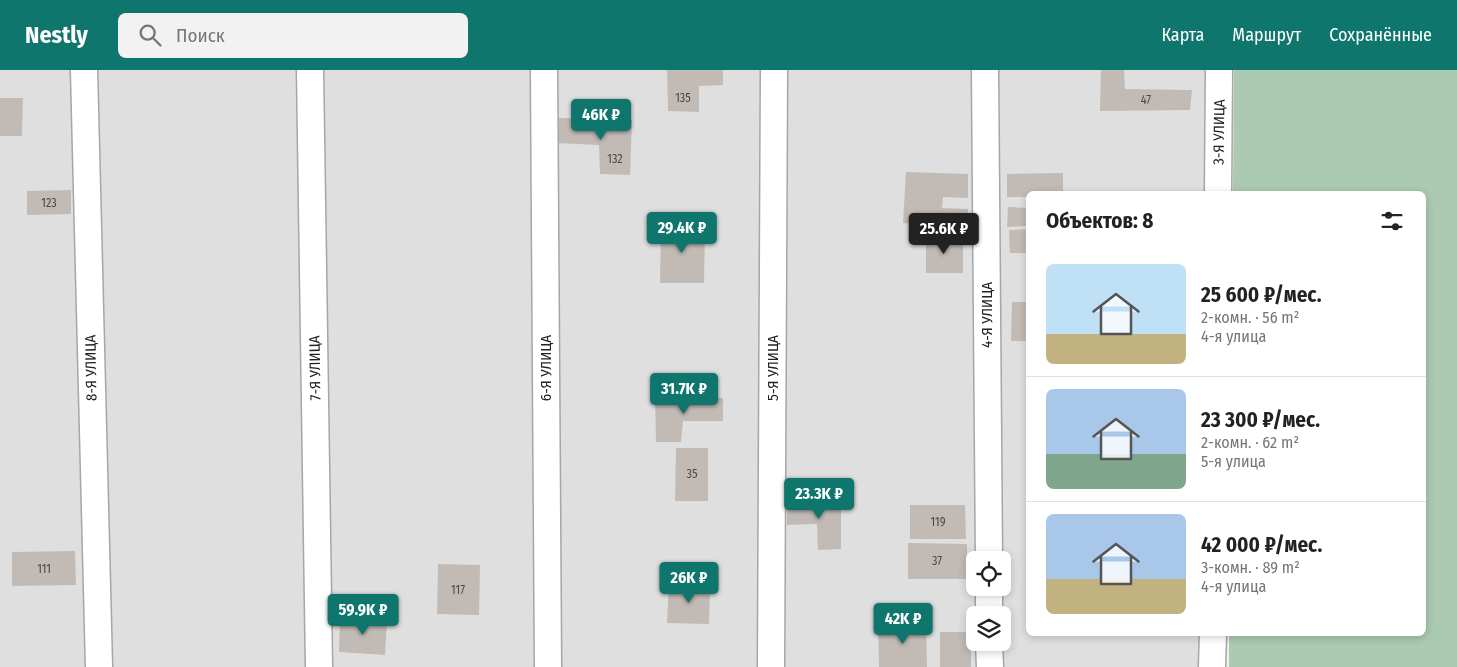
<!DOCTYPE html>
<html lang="ru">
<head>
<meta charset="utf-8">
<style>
	:root { --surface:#fff; --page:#f2f2f2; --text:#222; --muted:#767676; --line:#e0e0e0; --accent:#0f766e }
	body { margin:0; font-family:"Fira Sans Condensed",sans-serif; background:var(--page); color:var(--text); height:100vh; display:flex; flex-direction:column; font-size:19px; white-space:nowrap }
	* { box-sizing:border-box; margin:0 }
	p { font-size:16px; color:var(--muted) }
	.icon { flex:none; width:28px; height:28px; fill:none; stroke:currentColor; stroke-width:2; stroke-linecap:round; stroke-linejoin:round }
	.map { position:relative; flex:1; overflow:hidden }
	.drawer { position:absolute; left:1026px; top:121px; width:400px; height:445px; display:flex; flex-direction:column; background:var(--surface); border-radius:8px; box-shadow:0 2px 8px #0003 }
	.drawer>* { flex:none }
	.tools { position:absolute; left:966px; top:481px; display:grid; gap:10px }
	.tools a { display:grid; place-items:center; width:45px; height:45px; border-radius:8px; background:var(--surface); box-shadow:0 2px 8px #0003; font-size:25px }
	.price { position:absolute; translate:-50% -42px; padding:0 11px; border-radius:5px; background:var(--accent); color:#fff; font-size:16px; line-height:32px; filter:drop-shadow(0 1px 2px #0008) }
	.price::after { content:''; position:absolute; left:50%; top:30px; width:15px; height:11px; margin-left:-8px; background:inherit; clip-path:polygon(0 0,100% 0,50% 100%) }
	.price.selected { background:#222; color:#fff }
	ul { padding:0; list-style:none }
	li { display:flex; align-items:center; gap:15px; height:125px; padding:0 20px }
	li+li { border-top:1px solid var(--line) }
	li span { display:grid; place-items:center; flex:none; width:140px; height:100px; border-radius:8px; color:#555 }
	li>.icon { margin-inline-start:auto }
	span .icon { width:60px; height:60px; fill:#fffc; stroke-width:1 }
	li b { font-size:21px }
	h2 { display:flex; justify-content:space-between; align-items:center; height:60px; padding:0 20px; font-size:21px }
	header { display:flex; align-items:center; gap:30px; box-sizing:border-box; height:70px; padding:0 25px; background:var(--accent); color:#fff }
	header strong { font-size:24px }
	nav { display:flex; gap:28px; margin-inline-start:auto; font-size:18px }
	.search { width:350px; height:45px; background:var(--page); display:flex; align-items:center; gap:12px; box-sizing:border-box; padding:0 18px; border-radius:8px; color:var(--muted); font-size:19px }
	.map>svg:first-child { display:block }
	.residential { fill:#e0dfdf; fill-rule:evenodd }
	.cemetery { fill:#abcab1 }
	.building { fill:#c2bbb5 }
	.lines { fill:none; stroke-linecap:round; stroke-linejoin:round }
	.street-casing { stroke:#a6a6a6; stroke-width:29 }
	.street { stroke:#fff; stroke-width:26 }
	.labels { text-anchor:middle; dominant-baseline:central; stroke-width:4; stroke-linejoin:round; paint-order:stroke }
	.number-label { font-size:12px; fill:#4a4847 }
	.street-label { font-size:15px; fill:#222; stroke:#fff }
</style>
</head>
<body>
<header>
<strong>Nestly</strong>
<div class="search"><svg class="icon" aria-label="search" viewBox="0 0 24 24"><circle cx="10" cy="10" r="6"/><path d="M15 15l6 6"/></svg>Поиск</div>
<nav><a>Карта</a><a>Маршрут</a><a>Сохранённые</a></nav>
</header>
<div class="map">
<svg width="1457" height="597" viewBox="0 0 1457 597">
	<rect width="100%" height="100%" fill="#f1efe9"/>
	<path class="residential" d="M0 0H1219L1218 124H1029V564H1213L1212 597H0ZM975 490H1002V518H975ZM975 545H1002V572H975Z"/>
	<polygon class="cemetery" points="1234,0 1457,0 1457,597 1229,597 1229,564 1424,564 1424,124 1233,124"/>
	<g class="building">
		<polygon points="667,0 723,0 723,15 699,16 699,42 668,41"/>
		<polygon points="1101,0 1124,0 1125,19 1192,20 1190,40 1100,41"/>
		<polygon points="0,28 23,28 22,66 0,66"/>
		<polygon points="558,48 632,50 630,105 600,104 599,75 556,73"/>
		<polygon points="906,102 968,104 968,128 943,127 942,138 968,139 968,156 903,153"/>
		<polygon points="1063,103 1063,124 1029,124 1029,127 1007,127 1007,104"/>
		<polygon points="71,120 71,144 27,145 27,121"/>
		<polygon points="1008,137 1029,138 1029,156 1007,157"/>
		<polygon points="661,155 705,155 704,213 660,213"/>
		<polygon points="1029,159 1029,183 1010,183 1009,160"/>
		<rect x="926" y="167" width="37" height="36"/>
		<polygon points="1012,232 1029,232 1029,271 1011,271"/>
		<polygon points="655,328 723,328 723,351 683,351 681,372 656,372"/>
		<polygon points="676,378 708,378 708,431 675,431"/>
		<polygon points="787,430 841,430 841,479 818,480 817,454 787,455"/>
		<polygon points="910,435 965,435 966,469 910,469"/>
		<polygon points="908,473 967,474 967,509 908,509"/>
		<polygon points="75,481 76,515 12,516 12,482"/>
		<polygon points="438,494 480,495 479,545 437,544"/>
		<polygon points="669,514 710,516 709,554 667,553"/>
		<polygon points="340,548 387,550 385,585 339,582"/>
		<polygon points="926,552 927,597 879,597 878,553"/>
		<rect x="940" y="562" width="31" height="35"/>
	</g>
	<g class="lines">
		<g class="street-casing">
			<g id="street">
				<polyline points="84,0 99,597"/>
				<polyline points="310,0 319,597"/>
				<polyline points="544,0 548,597"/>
				<polyline points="985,0 989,490"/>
				<polyline points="1218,124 1219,0"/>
				<polyline points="989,518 989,545"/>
				<polyline points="989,572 990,597"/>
				<polyline points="771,597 774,0"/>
				<polyline points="1212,597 1213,564"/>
			</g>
		</g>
		<use href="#street" class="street"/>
	</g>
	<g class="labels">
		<g class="number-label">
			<text x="683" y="28">135</text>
			<text x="1146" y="30">47</text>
			<text x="615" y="89">132</text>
			<text x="49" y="133">123</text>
			<text x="692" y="404">35</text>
			<text x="938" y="452">119</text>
			<text x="937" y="491">37</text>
			<text x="44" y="499">111</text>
			<text x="458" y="520">117</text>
		</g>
		<g class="street-label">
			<text transform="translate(1219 62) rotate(-89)">3-Я УЛИЦА</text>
			<text transform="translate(987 245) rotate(-90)">4-Я УЛИЦА</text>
			<text transform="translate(91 298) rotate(-91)">8-Я УЛИЦА</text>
			<text transform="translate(315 298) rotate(-91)">7-Я УЛИЦА</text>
			<text transform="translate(546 298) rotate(-90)">6-Я УЛИЦА</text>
			<text transform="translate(773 298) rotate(-90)">5-Я УЛИЦА</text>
		</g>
	</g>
</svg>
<div class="tools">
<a><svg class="icon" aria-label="locate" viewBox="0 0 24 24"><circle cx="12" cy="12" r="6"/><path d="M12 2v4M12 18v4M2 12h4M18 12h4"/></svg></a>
<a><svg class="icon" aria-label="layers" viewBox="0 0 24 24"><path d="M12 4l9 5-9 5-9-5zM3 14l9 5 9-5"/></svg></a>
</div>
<b class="price" style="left:601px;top:71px">46K ₽</b>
<b class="price" style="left:682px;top:184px">29.4K ₽</b>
<b class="price selected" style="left:944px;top:185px">25.6K ₽</b>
<b class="price" style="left:684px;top:345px">31.7K ₽</b>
<b class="price" style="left:819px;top:450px">23.3K ₽</b>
<b class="price" style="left:689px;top:534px">26K ₽</b>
<b class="price" style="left:363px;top:566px">59.9K ₽</b>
<b class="price" style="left:903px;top:575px">42K ₽</b>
<section class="drawer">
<h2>Объектов: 8<svg class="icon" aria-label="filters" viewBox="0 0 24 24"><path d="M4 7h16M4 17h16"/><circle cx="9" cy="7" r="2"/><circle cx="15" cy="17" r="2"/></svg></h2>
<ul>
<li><span style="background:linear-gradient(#bfe0f5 70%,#c2b280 0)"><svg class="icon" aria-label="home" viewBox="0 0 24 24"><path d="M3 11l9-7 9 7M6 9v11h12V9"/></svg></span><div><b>25 600 ₽/мес.</b><p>2-комн. · 56 m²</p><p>4-я улица</p></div></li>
<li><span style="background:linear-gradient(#a9c7e8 65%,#7fa58c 0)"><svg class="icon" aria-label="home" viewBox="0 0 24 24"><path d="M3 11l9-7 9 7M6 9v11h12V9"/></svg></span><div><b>23 300 ₽/мес.</b><p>2-комн. · 62 m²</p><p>5-я улица</p></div></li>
<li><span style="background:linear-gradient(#a9c7e8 65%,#c2b280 0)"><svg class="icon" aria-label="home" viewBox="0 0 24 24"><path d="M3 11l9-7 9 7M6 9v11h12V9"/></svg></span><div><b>42 000 ₽/мес.</b><p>3-комн. · 89 m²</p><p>4-я улица</p></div></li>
</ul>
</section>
</div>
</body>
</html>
